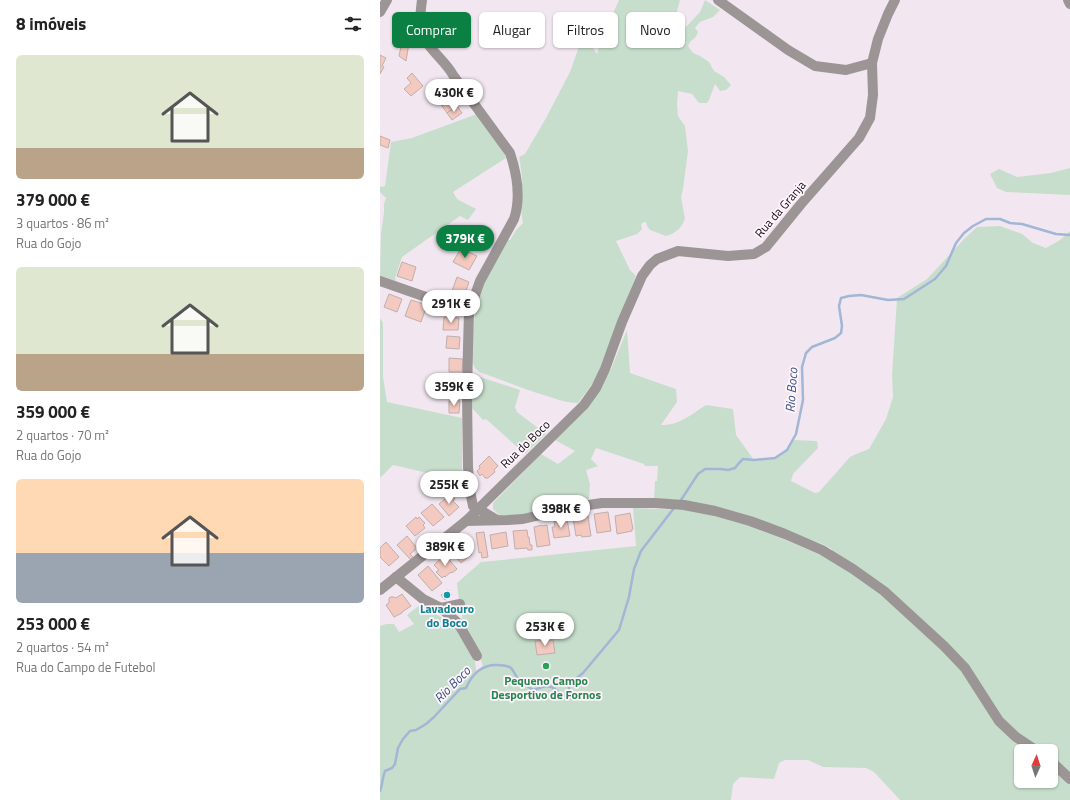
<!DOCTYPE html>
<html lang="pt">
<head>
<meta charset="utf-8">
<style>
	:root { --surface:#fff; --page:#f6f6f6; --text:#222; --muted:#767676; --accent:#0b8043 }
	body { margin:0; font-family:"Titillium Web",sans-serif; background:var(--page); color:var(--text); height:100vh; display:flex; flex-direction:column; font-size:15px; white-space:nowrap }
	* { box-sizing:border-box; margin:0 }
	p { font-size:13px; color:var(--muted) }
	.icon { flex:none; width:22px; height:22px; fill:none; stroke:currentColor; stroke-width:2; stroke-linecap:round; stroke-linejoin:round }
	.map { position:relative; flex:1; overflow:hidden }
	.side { display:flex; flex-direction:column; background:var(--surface); width:380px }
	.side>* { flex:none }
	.banner { position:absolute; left:12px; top:12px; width:380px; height:36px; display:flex; gap:8px }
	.needle { width:26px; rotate:3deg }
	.controls { position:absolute; left:634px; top:744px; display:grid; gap:8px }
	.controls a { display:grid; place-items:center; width:44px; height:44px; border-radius:6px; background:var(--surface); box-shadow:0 1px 3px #0004; font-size:20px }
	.price { position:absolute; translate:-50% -34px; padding:0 9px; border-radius:14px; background:#fff; color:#222; font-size:13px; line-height:26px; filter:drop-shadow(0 1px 2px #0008) }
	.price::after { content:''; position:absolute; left:50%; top:24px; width:12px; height:9px; margin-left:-6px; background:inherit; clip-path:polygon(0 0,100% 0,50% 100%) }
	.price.active { background:var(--accent); color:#fff }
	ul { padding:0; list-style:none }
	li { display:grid; align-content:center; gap:8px; height:212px; padding:0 16px }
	li span { display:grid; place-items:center; height:124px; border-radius:6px; color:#555 }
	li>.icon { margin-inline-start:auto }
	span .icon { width:72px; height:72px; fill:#fffc; stroke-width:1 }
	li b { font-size:17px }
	h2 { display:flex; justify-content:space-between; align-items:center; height:48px; padding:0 16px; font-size:17px }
	.pill { padding:0 14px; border-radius:6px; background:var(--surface); box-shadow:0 1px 3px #0004; font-size:14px; line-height:36px }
	.pill.active { background:var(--accent); color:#fff }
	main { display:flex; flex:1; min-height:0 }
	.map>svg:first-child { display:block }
	.green { fill:#c8decc; fill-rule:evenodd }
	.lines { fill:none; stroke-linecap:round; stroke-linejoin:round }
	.stream { stroke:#a2b6d5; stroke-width:2.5 }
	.building { fill:#f3c9c0; stroke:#bfafac }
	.minor { stroke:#9c9595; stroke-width:10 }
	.culture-dot { fill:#0f9aa8; stroke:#fef5fd; stroke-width:1.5 }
	.leisure-dot { fill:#2e9e5b; stroke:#fef5fd; stroke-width:1.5 }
	.labels { text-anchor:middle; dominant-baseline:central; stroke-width:3.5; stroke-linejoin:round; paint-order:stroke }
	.street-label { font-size:12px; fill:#131013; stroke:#fef5fd }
	.culture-label { font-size:12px; font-weight:bold; fill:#0d838f; stroke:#fef5fd }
	.leisure-label { font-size:12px; font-weight:bold; fill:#27864d; stroke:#fef5fd }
	.water-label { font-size:13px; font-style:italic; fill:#37527e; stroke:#fef5fd }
</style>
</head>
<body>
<main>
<section class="side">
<h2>8 imóveis<svg class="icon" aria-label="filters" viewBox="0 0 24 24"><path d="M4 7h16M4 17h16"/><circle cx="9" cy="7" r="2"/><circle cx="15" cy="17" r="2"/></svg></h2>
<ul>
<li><span style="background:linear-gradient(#dfe7d0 75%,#b9a48a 0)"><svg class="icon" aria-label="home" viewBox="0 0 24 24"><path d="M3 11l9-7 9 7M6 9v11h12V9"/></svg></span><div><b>379 000 €</b><p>3 quartos · 86 m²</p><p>Rua do Gojo</p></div></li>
<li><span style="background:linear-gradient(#dfe7d0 70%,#b9a48a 0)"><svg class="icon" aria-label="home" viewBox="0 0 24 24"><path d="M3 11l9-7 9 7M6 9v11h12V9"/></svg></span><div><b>359 000 €</b><p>2 quartos · 70 m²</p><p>Rua do Gojo</p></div></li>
<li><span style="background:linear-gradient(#ffd9b3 60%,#9aa5b1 0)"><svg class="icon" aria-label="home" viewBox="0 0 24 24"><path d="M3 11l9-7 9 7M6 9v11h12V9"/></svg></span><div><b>253 000 €</b><p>2 quartos · 54 m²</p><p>Rua do Campo de Futebol</p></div></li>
</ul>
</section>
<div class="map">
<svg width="690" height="800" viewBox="0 0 690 800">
	<rect width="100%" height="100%" fill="#f2e7f1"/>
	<g class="green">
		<path d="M239 0H300L297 11 296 29 306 27 320 12 325 0 340 10 333 17 320 22 315 28 318 32C316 39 311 39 308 46L313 53 320 56 329 62 334 71 344 77 351 85 346 90 340 91 335 84 329 100 327 103H319L312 94 298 91 297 105 298 116 305 126 307 143 308 151 303 189 301 197 305 219 302 225 299 229 292 234 286 236 270 230 267 226 266 222H264L261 224 262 229 257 234 236 241 250 270 256 276 219 370 213 383 198 403C189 403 179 400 170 397 146 390 123 380 99 372L95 368 92 361 91 350 96 304 100 290 127 240H130L136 230 143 223 141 210 142 176 139 157 145 154 166 118 190 72 202 38 208 40 217 54 221 40Z"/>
		<polygon points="97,114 124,153 126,158 73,192 77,199 96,209 88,220 80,216 22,257 15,278 16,281 0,276 1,234 4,212 4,204 6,198 0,192 0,186 2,187 5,186 11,142 32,138"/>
		<polygon points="690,168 690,195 626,192 617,188 610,174 619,169 637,177 671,173"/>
		<path d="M620 226 642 234 653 243 666 248 680 240 690 231V800H520L494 772 486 768 443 767 428 760H405L399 763 394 779 360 777 353 784 351 800H0V626L6 624H14L19 632 34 624 27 615 41 604 79 629 94 657 96 668V673L103 667 99 654 82 620V607L79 601 77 583 101 562 112 561 256 546 253 508 308 510 343 517 372 526 447 557 452 549 442 544 363 514 338 507 293 499H274L275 481H277L278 466H265L264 464 216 448 211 459 218 466 206 470 210 484 209 499 146 515 120 516 113 509V503L161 454 178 464 195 451 175 440 210 406 231 369 247 330 250 373 296 389 297 402 281 425C298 426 312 414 326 405L353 409 356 435 374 460C394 459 402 460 413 440L437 441 438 448 413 474 411 481 435 493 439 492 470 457 476 454 489 449 506 419 513 397 512 375 517 298 547 279 585 238 597 227ZM641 751H671V781H641Z"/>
		<polygon points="0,318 3,323 3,377 7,402 82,418 82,481 13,465 0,478"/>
		<polygon points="97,376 140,390 135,407 137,412 166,434 145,454 106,419 103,420 91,407 91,380"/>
	</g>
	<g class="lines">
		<g class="stream">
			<polyline points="301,500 318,474 325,469 341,469 348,470 355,468 359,463 363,459 374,460 395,458 407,450 416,434 423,400 422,367 426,353 432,347 455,338 461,333 462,326 459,306 461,298 469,296 481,295 508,300 524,299 555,279 566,266 576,243 584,233 593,226 606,219 620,219 630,223 642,224 676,234 690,235"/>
			<path d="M0 791C3 784 2 778 5 771L12 768 15 764 18 748 23 739 30 731 36 730 46 724 54 717 80 689 86 688C92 674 101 665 116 665 122 665 127 665 131 668 134 671 135 675 138 679 142 684 148 686 153 690 160 688 168 683 175 689 178 691 179 693 183 695L187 694 189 690V684L203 673 239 630 249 597 254 569 261 551 294 508"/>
		</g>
	</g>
	<g class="building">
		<polygon points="27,26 34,28 30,44 23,42"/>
		<polygon points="22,42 29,43 26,61 19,56"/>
		<polygon points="0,55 6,58 2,66 4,67 0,74"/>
		<polygon points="32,73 43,86 31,96 24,89 31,83 27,78"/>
		<polygon points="61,83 67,92 57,99 51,91"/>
		<polygon points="67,92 72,99 62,106 57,99"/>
		<polygon points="72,99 77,106 67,113 62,106"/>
		<polygon points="77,106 82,113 72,120 67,113"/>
		<polygon points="0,136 10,140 8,148 0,145"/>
		<polygon points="96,230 110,238 104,250 90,243"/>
		<polygon points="81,248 97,256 89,270 73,262"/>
		<polygon points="22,262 36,267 32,281 17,276"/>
		<polygon points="77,277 89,282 84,296 72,291"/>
		<polygon points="9,294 22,299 17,312 4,307"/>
		<polygon points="31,300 47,305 41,322 25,316"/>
		<polygon points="64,317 79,318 78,330 63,330"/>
		<polygon points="67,336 80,337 79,349 66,348"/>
		<polygon points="69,358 83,359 82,372 69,372"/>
		<polygon points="69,383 80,383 81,394 69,394"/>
		<polygon points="69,401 80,401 79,413 69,413"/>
		<polygon points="109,456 118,466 114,470 115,472 108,478 105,478 102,474 100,476 97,471 100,468 99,466"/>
		<polygon points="71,494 75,499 73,501 79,507 69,516 59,504"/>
		<polygon points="52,504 64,517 53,526 41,513"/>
		<polygon points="228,512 231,531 217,533 214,514"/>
		<polygon points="250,513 253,529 252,529 252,531 237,534 235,516"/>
		<polygon points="208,516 211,536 202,537 201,535 196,536 193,518"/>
		<polygon points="36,517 37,519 39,517 45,523 43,525 45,528 35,536 26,526"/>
		<polygon points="187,519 190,536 174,538 172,527 175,527 174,521"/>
		<polygon points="162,525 162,526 167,525 170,545 157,547 154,527"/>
		<polygon points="147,530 148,537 149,537 150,545 152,545 152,550 148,550 147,548 135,549 133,531"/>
		<polygon points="104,532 108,557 102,558 101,552 99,553 96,533"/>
		<polygon points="126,532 128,546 112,549 110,535"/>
		<polygon points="27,536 37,548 30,554 34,558 31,560 17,545"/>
		<polygon points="6,542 19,557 9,566 0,557 0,548"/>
		<polygon points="82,543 92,554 81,563 71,552"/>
		<polygon points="65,555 77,569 72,573 71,572 65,577 64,576 62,578 56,572 59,570 54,565"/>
		<polygon points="48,566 62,583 52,591 38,575"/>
		<polygon points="68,590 72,595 65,600 61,595"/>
		<polygon points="22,594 31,606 22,612 22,613 14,617 6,605 9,603 9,599 10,597 14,597 16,598"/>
		<polygon points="173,640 175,653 157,655 155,641"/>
	</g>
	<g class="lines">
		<g class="minor">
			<path d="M42 0C41 9 39 19 41 29 44 46 65 60 73 75L130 153C137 174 141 198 134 219L100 281 89 312 88 347 87 396 88 467 90 491 93 506 96 509 102 511 117 520"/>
			<polyline points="338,0 408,50 435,66 466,70 492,63"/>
			<polyline points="688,0 690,4"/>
			<polyline points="0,12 7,0"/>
			<polyline points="0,281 89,312"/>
			<polyline points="86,521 128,520 143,519 195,507 222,503 275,503 304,505 335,511 370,521 405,534 442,550 473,569 504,591 564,646 585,668 619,721 636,737 657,751"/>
			<polyline points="16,577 43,599 61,608 78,623 97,656"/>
			<polyline points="0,590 86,521 204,405 216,388 225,369 242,322 262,276 270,265 277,259 298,251 348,256 374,254 386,247 421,204 479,138 490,118 493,95 492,63 498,39 508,14 515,0"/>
			<polyline points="61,608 80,604"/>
			<polyline points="671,761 690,779"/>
		</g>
	</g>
	<circle class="culture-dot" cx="67" cy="595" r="4"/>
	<circle class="leisure-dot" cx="166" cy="666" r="4"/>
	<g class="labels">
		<g class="street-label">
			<text transform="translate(400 209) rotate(-49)">Rua da Granja</text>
			<text transform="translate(145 444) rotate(-44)">Rua do Boco</text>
		</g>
		<g class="culture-label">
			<text x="67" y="608">Lavadouro<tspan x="67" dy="14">do Boco</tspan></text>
		</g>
		<g class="leisure-label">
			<text x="166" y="680">Pequeno Campo<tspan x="166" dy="14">Desportivo de Fornos</tspan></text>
		</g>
		<g class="water-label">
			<text transform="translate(411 390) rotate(-86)">Rio Boco</text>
			<text transform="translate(72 684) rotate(-45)">Rio Boco</text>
		</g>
	</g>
</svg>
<div class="controls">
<a><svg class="needle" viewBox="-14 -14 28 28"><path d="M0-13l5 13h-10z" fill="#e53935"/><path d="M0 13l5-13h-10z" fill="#767676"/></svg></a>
</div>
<b class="price" style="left:74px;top:113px">430K €</b>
<b class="price active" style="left:85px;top:259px">379K €</b>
<b class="price" style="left:71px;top:324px">291K €</b>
<b class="price" style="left:74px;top:407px">359K €</b>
<b class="price" style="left:69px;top:505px">255K €</b>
<b class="price" style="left:181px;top:529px">398K €</b>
<b class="price" style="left:65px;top:567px">389K €</b>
<b class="price" style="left:165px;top:647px">253K €</b>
<div class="banner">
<a class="pill active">Comprar</a>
<a class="pill">Alugar</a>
<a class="pill">Filtros</a>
<a class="pill">Novo</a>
</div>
</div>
</main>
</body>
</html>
